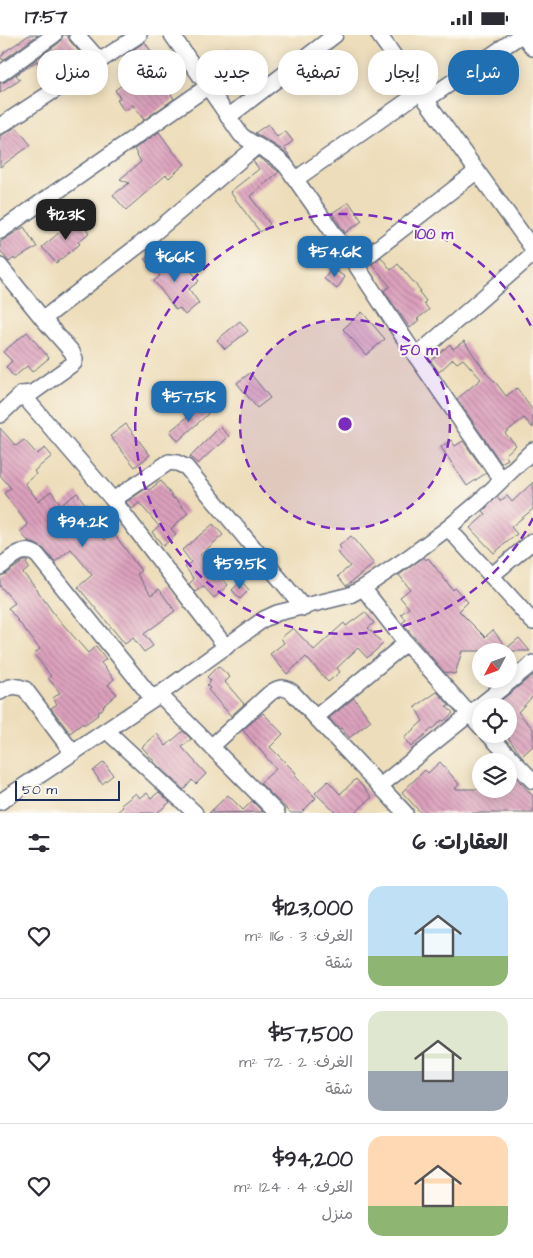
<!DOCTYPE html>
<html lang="ar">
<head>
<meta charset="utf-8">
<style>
	:root { --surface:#fff; --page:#f2f2f3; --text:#2b2b33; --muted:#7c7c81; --line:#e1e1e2; --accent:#1f6fb2 }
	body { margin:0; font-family:"Architects Daughter","Playpen Sans Arabic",sans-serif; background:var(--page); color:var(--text); direction:rtl; height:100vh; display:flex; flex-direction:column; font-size:19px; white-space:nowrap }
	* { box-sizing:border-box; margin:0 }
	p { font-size:16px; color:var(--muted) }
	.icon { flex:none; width:28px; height:28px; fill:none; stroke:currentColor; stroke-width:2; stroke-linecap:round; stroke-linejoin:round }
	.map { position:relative; height:778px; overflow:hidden; direction:ltr }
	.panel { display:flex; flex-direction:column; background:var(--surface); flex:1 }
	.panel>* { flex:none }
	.hud { position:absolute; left:15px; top:15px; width:504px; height:45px; direction:rtl; display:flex; gap:10px }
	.needle { width:32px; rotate:229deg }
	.tools { position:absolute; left:472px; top:608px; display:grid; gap:10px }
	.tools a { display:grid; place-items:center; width:45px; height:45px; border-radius:50%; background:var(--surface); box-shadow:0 2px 12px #0003; font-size:25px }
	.scale { position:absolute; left:15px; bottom:12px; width:105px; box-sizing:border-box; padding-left:5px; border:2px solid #1b2f5e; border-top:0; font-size:14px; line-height:18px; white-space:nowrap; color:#1b2f5e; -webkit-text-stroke:4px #fbf7ec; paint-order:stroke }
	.price { position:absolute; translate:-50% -42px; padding:0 11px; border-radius:10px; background:var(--accent); color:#fff; font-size:16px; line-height:32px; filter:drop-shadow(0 1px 2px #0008) }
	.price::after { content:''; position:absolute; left:50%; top:30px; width:15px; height:11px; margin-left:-8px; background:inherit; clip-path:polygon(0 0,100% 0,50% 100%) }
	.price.selected { background:#222; color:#fff }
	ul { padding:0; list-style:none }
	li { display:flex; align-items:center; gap:15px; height:125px; padding:0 25px }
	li+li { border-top:1px solid var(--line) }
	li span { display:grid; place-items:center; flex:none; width:140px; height:100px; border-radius:15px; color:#555 }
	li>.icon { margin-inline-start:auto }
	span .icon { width:60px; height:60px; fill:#fffc; stroke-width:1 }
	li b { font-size:21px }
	h2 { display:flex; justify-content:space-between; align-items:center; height:60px; padding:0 25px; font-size:21px }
	.chip { padding:0 18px; border-radius:20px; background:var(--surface); box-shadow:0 2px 12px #0003; font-size:18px; line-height:45px }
	.chip.selected { background:var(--accent); color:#fff }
	.status { display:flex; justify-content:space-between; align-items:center; height:35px; padding:0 25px; background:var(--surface); direction:ltr }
	.status svg { height:14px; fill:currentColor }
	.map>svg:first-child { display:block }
	.building { fill:url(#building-back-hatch) }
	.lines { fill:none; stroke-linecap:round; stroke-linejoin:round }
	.minor-casing { stroke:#646c7e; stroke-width:18 }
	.minor { stroke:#fff; stroke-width:15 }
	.ring { fill:none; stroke:#7b2cbf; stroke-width:2.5; stroke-dasharray:9 6 }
	.centre { fill:#7b2cbf; stroke:#fbf7ec; stroke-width:2.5 }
	.ring-label { font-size:15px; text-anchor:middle; font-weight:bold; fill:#7b2cbf; stroke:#fbf7ec; stroke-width:4; stroke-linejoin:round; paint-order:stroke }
</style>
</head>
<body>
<div class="status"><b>17:57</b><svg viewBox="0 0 49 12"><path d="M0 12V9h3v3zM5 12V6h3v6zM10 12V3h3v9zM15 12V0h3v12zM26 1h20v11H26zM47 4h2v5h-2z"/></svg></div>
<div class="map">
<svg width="533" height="778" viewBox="0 0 533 778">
	<defs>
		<pattern id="building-back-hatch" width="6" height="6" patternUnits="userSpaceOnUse" patternTransform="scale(1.25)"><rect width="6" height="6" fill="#dca0bc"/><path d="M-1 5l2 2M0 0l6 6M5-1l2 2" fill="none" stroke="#b2839c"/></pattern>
	</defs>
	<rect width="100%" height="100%" fill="#fbf7ec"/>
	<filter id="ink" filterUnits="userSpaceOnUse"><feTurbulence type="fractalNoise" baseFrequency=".02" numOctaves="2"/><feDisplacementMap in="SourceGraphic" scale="10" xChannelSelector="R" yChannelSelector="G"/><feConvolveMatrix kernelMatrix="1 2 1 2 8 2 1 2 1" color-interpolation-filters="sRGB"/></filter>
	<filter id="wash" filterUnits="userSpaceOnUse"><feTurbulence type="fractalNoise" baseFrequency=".0096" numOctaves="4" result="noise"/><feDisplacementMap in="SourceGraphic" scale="20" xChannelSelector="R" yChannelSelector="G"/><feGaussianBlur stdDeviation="1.12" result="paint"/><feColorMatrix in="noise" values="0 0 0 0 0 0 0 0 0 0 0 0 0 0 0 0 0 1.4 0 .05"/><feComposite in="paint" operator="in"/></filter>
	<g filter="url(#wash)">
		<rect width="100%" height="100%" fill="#edddba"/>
		<g id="blocks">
			<g class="building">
				<polygon points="29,0 38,0 3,25 0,22 4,19 3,18"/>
				<polygon points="63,0 67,0 70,6 83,21 53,44 48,35 44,38 37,26 16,40 20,45 0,58 0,48 5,47 59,8"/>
				<polygon points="145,7 154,21 139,30 130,17"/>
				<polygon points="228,13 255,49 238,60 230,47 227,49 211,25"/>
				<polygon points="144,34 162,59 169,55 174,64 144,85 133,70 124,76 117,65 120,63 115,55"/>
				<polygon points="268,89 277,102 285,96 293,106 284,113 292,124 281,114 255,98"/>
				<polygon points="16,92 31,110 0,132 0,101"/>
				<polygon points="159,97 172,115 185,129 169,143 166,140 126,175 113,160 129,148 120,144 141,127 134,114"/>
				<polygon points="258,122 279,137 250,161 270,189 260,197 230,157 259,134 253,126"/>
				<polygon points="349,167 362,186 345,198 332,178"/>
				<polygon points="77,183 89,198 78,207 80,209 56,228 42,212"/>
				<polygon points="24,192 37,212 15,225 14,223 9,227 0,215 0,207"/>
				<polygon points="155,216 174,237 185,228 199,246 189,254 199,268 185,280 179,273 176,275 154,246 160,241 145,224"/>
				<polygon points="381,222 391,235 398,229 421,256 419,257 426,266 424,268 429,275 417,284 419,285 410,293 384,256 390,251 372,229"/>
				<polygon points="332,233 345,242 337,254 324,244"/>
				<polygon points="362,277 385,304 366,320 343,294"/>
				<polygon points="240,286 248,296 225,314 217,305"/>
				<polygon points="27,297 49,323 32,337 27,331 14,342 6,332 12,326 3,317"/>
				<polygon points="464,306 487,339 496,348 506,361 517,353 533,376 533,393 524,383 505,398 516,410 505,420 508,424 501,428 457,364 481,344 463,324 457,328 453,324 439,337 431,326 450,309 453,314"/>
				<polygon points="250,338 270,363 257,373 237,348"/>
				<polygon points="201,371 208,379 178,406 170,396"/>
				<polygon points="126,389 150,420 135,432 110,401"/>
				<polygon points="220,392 229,401 219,411 218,410 198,429 190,422"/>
				<polygon points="0,393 16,411 24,405 37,419 45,413 52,421 34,436 36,439 25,448 38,466 51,456 61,470 77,458 92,478 89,480 105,505 114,499 118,504 141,536 137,539 151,560 159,554 175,576 144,599 153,611 144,617 133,603 125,609 78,552 92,540 71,514 55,527 44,514 36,509 29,507 20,497 28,490 4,458 11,453 0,440"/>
				<polygon points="451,405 455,411 463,406 486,438 467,451 441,412"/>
				<polygon points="161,446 174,464 175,463 188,478 171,494 176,500 163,511 152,497 159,491 139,468 132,474 126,467 147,453 149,455"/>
				<polygon points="533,447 533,474 511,492 517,499 494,518 470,493 486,479 483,476 497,462 500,466 507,461 512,467"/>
				<polygon points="213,489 223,500 200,520 228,550 214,563 203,551 195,557 189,549 194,544 185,532 191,527 182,515"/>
				<polygon points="351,501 374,529 346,551 338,541 350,531 337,517 341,513 339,511"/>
				<polygon points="424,522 426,525 428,523 453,555 455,553 468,567 459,576 485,602 493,595 507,613 519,603 530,616 462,616 455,639 444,637 402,588 406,585 401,579 409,573 400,562 410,554 399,540"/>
				<polygon points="24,526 28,526 26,528 29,533 23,538 35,552 54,579 88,618 96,611 106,624 101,628 114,644 108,650 117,659 103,671 104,672 97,678 98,680 84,690 83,688 70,698 51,673 57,669 53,663 60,658 48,643 51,641 34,619 40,614 8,573 15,568 0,551 0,541 6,539"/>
				<polygon points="241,546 249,555 240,564 232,555"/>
				<polygon points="365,577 374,588 368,593 383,609 367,623 358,613 337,633 340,637 328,647 306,622 287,639 270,619 284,608 281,603 293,593 314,615 344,588 346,591"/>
				<polygon points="218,631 230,642 225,647 244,669 231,681 208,655 210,653 207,650 211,646 207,642"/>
				<polygon points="533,640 533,661 518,677 533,694 533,711 522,721 509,704 509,671 494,671"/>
				<polygon points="437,657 450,671 446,671 453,678 444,686 442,685 411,712 404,703 423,686 415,672"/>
				<polygon points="354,663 371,686 349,703 341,693 339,694 329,683"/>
				<polygon points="263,678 283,699 270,712 296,738 294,740 316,763 301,778 291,778 260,748 276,734 243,695"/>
				<polygon points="183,696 191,704 182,712 206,739 196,749 192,745 184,755 160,733 142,712 157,699 166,711"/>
				<polygon points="104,727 113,740 102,749 93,736"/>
				<polygon points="440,727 459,749 455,754 509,754 509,735 533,761 533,778 421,778 402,757 425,735 428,738"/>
				<polygon points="356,744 372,762 355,778 336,778 315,758 328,746 340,759"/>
				<polygon points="159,757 170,767 157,778 116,778 123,772 121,770 136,758 140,763 147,758 151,763"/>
				<polygon points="228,760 243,775 252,766 263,777 209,778"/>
			</g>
		</g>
	</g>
	<g filter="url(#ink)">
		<use href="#blocks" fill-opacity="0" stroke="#646c7e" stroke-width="1"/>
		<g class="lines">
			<g class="minor-casing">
				<g id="minor">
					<polyline points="77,0 99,25"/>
					<path d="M172 0 241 100C256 112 273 117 286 131L356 230 416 321 501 444"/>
					<polyline points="379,0 533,214"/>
					<polyline points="523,0 533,13"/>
					<polyline points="0,39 54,0"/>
					<polyline points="426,65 521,0"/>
					<polyline points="228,82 335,0"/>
					<polyline points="0,91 139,0"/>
					<polyline points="296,144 420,57"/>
					<polyline points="0,196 207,52"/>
					<polyline points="356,230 477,136"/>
					<polyline points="0,231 43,284 72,317 75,324 74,328 32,358 22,359 0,380"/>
					<polyline points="43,284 147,204 257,111"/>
					<polyline points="416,321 533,219"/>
					<polyline points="22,359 113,465 226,612"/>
					<polyline points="113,465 169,427 177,428 186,432 304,573"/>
					<polyline points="448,493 533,587"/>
					<path d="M0 532C12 523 22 510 37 520L153 664"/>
					<polyline points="491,541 533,506"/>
					<polyline points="363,553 406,608 481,692"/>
					<path d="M0 657C9 651 15 650 25 654L73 718"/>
					<polyline points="159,659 277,778"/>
					<polyline points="316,682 406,608"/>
					<polyline points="107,696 195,778"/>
					<polyline points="488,699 533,746"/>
					<path d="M212 711 269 659C278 652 283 651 292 657L405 778"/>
					<polyline points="380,751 533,628"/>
					<polyline points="0,767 153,664 264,584 277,578 350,560 363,553 409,522 448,493 479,467 533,415"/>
				</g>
			</g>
			<use href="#minor" class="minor"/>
		</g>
	</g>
	<circle cx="345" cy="389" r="105" fill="#7b2cbf" fill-opacity=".12"/>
	<g class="ring">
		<circle cx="345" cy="389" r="105"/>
		<path d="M533 483A210 210 0 1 1 533 295"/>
	</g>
	<circle cx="345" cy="389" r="8" class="centre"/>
	<g class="ring-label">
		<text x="434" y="204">100 m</text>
		<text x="419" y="320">50 m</text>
	</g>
</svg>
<div class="tools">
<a><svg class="needle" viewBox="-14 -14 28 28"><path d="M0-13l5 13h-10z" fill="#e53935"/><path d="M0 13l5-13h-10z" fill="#7c7c81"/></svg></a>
<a><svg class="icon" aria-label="locate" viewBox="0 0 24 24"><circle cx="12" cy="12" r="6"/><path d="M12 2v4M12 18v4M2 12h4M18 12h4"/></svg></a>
<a><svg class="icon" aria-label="layers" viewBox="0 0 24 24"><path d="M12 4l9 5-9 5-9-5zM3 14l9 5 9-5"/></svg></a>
</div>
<div class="scale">50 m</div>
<b class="price selected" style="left:66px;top:206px">$123K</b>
<b class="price" style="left:335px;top:243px">$54.6K</b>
<b class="price" style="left:175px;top:248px">$66K</b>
<b class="price" style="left:189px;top:388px">$57.5K</b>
<b class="price" style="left:83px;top:513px">$94.2K</b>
<b class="price" style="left:240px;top:555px">$59.5K</b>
<div class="hud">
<a class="chip selected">شراء</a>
<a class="chip">إيجار</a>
<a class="chip">تصفية</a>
<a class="chip">جديد</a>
<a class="chip">شقة</a>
<a class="chip">منزل</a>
</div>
</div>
<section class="panel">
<h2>العقارات: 6<svg class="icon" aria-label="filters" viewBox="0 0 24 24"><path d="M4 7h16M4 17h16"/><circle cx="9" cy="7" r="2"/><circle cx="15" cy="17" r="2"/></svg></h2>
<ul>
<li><span style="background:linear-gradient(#bfe0f5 70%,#8fb573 0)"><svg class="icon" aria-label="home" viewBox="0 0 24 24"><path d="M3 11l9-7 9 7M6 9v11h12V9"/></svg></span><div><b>$123,000</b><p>الغرف: 3 · 116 m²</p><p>شقة</p></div><svg class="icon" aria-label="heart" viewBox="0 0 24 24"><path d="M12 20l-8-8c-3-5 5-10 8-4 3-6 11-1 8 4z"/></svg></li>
<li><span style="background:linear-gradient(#dfe7d0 60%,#9aa5b1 0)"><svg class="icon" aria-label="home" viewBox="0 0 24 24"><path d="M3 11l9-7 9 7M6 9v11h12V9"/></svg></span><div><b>$57,500</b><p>الغرف: 2 · 72 m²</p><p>شقة</p></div><svg class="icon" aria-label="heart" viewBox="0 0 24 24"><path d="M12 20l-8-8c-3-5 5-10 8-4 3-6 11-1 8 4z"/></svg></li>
<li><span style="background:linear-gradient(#ffd9b3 70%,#8fb573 0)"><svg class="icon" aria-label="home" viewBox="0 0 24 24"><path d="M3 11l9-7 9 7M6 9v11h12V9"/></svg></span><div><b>$94,200</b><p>الغرف: 4 · 124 m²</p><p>منزل</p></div><svg class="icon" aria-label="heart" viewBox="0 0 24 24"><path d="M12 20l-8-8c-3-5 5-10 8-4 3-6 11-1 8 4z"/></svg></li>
</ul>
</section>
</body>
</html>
